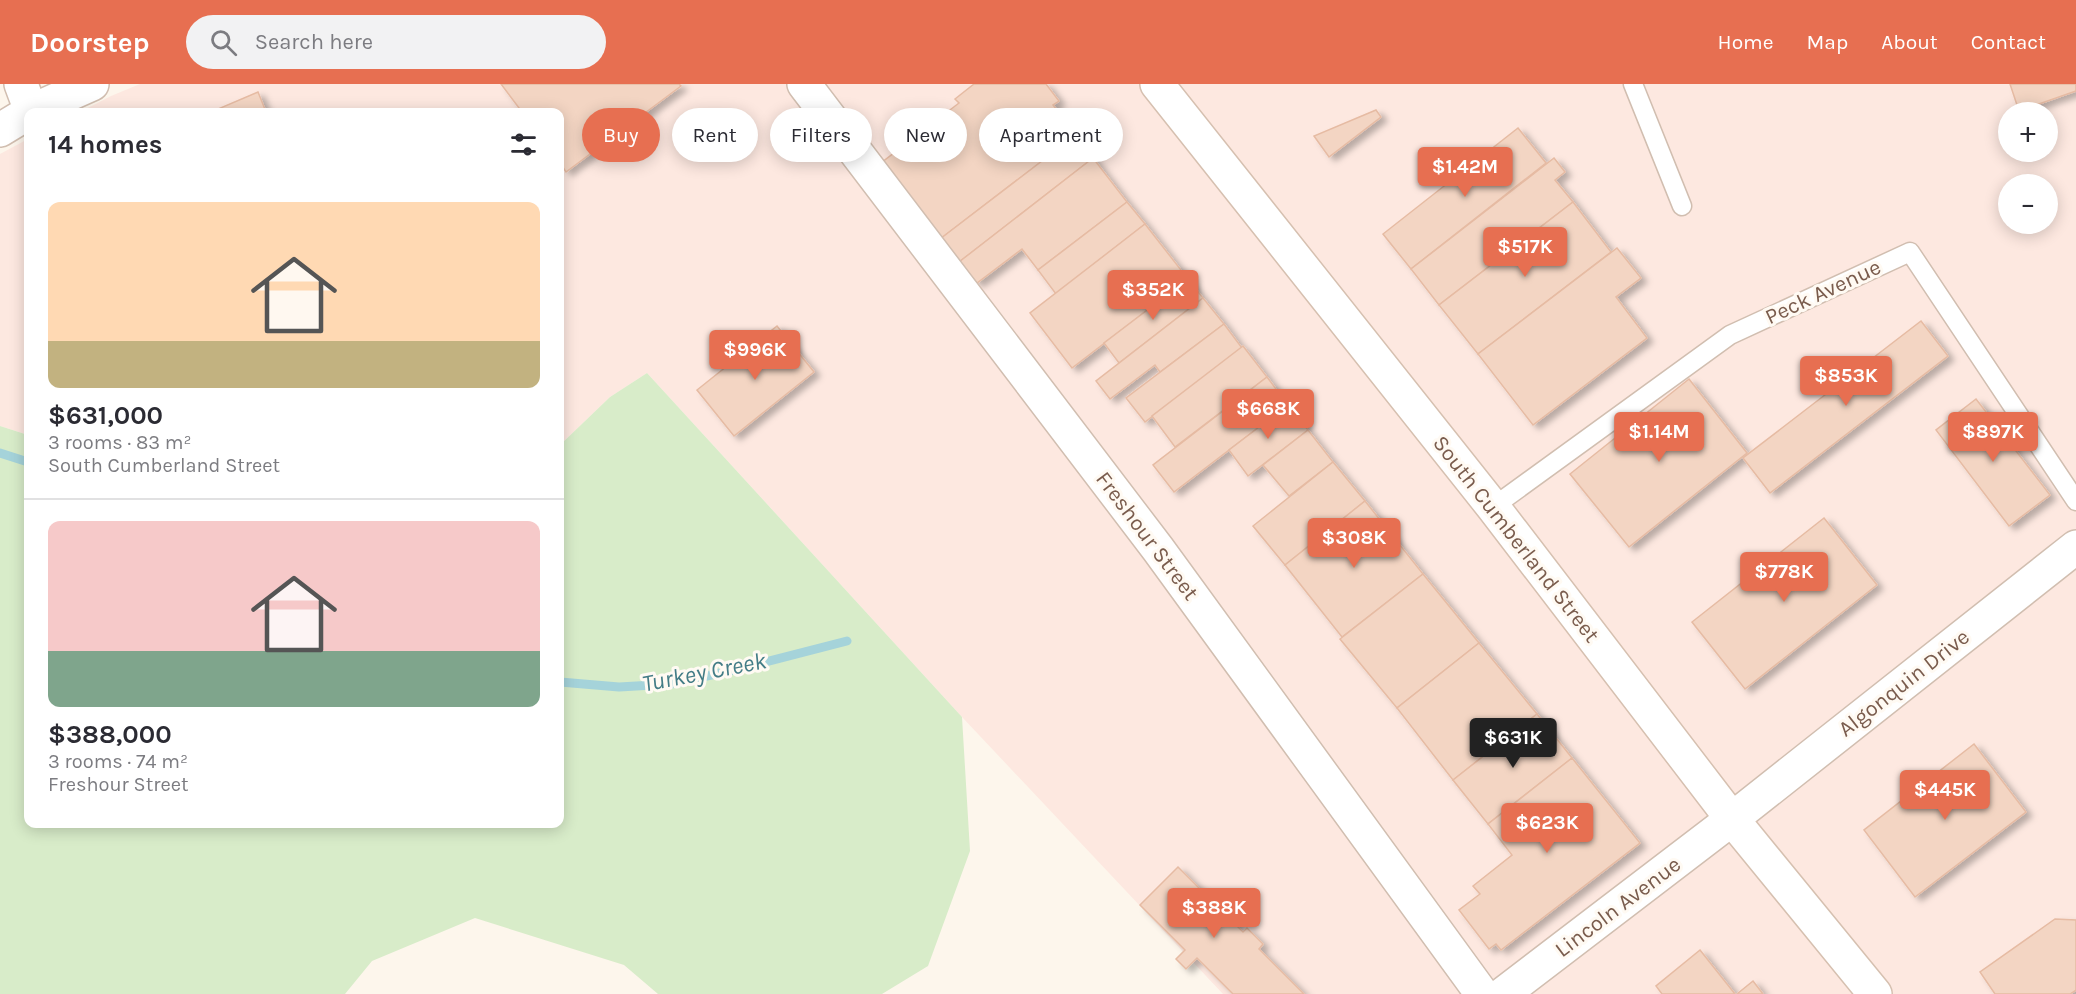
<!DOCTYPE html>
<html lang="en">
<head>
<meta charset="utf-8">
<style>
	:root { --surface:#fff; --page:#f2f2f3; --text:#2b2b33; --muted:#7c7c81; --line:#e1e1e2; --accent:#e76f51 }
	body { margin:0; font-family:Karla,sans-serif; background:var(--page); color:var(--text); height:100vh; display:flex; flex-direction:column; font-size:22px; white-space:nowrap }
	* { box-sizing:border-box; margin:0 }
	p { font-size:20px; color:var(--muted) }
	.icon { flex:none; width:33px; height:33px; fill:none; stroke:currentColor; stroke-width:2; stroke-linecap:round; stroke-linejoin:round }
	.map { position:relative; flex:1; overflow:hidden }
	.drawer { position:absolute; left:24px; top:24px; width:540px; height:720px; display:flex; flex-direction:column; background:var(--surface); border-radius:12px; box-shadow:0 3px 15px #0003 }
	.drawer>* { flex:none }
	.hud { position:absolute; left:582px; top:24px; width:570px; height:54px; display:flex; gap:12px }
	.fabs { position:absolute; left:1998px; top:18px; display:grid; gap:12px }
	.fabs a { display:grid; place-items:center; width:60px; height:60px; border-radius:50%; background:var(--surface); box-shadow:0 3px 15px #0003; font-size:30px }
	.price { position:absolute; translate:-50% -51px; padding:0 14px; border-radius:6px; background:var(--accent); color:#fff; font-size:20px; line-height:39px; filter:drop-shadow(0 2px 3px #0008) }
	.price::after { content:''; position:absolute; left:50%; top:36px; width:18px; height:14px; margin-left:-9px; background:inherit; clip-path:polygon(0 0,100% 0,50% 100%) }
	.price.active { background:#222; color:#fff }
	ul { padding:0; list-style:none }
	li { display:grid; align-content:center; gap:12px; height:318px; padding:0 24px }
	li+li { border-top:2px solid var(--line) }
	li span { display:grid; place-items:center; height:186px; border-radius:12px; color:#555 }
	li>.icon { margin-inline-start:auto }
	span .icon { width:108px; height:108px; fill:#fffc; stroke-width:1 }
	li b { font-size:26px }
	h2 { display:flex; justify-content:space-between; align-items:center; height:72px; padding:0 24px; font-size:26px }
	.chip { padding:0 21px; border-radius:27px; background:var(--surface); box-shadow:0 3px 15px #0003; font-size:21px; line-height:54px }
	.chip.active { background:var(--accent); color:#fff }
	header { display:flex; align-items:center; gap:36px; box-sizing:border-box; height:84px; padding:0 30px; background:var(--accent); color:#fff }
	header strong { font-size:28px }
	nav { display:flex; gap:33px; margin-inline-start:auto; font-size:21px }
	.search { width:420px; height:54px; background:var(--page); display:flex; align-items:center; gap:15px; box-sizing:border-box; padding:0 21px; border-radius:33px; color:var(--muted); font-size:22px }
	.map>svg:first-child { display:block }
	.commercial { fill:#fde8e0; fill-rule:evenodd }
	.green { fill:#d8ecc9 }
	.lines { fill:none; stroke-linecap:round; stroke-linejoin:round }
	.stream { stroke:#a5d3da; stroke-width:9 }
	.building { fill:#f3d5c3; stroke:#e6bba3; stroke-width:1.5; filter:url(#shadow) }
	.service-casing { stroke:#d1beb0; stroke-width:21 }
	.minor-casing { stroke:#d1beb0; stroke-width:36 }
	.tertiary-casing { stroke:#d1beb0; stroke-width:36 }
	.secondary-casing { stroke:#d6c0b0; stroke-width:36 }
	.service { stroke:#fff; stroke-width:18 }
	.minor { stroke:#fff; stroke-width:33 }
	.tertiary { stroke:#fff; stroke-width:33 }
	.secondary { stroke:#fff; stroke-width:33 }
	.labels { text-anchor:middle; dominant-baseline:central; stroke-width:6; stroke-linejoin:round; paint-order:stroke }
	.street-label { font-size:22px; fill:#7a5c4d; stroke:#fffaf3 }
	.water-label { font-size:24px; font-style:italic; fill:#437c86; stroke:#fffaf3 }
</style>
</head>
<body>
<header>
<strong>Doorstep</strong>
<div class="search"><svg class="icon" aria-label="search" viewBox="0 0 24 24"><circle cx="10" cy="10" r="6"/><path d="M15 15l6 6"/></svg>Search here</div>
<nav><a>Home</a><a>Map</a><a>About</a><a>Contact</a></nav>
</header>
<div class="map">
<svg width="2076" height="910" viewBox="0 0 2076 910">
	<defs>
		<filter id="shadow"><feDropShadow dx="6" dy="4" stdDeviation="3" flood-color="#0004"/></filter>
	</defs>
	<rect width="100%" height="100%" fill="#fdf6ec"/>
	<g class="commercial">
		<path d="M140 0H2076V910H1223L962 633 647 289 610 313 560 361V28H80L111 12ZM2008 28H2048V68H2008ZM2008 100H2048V140H2008Z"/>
		<polygon points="28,55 28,351 0,342 0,70"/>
	</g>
	<polygon class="green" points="647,289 962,633 970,767 928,882 882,910 658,910 624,881 475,834 372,877 345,910 0,910 0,342 28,351 28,740 560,740 560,361 610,313"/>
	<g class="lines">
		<g class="stream">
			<polyline points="0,369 28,378"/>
			<polyline points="560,598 619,603 671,600 738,585 847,557"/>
		</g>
	</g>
	<g class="building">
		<polygon points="501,0 679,0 681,2 566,88 560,79 560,28 522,28"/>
		<polygon points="974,0 1046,0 1059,17 1053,21 1076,51 940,155 881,79 959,19 955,15"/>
		<polygon points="2010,0 2076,0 2076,7 2019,27"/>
		<polygon points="258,8 266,28 220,28 218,25"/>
		<polygon points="1376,26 1381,33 1329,73 1314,52"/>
		<polygon points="1518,44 1546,79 1411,185 1383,150"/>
		<polygon points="1076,51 1093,74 959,178 940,155"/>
		<polygon points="1093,74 1127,118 1038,186 1022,165 977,199 959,178"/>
		<polygon points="1554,74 1565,88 1555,96 1573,118 1439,221 1411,185"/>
		<polygon points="1127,118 1145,140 1056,210 1038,186"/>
		<polygon points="1573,118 1611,168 1478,270 1439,221"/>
		<polygon points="1145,140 1188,195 1072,284 1030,229"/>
		<polygon points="1617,164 1641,194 1616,213 1647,254 1533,341 1478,270"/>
		<polygon points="1188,195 1203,214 1119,279 1104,259"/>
		<polygon points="1203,214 1224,240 1160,288 1155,281 1110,315 1096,297"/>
		<polygon points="1921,237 1948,272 1770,409 1743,374"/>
		<polygon points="1224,240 1242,264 1145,338 1126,314"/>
		<polygon points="777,242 814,288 734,352 697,306"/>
		<polygon points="1243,262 1267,293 1175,363 1152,332"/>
		<polygon points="1267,293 1288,321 1174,408 1153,381"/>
		<polygon points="1689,295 1747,369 1629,463 1570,390"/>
		<polygon points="1976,315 2050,411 2009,442 1936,346"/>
		<polygon points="1288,321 1308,346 1248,392 1229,366"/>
		<polygon points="1308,346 1333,378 1289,412 1263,381"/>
		<polygon points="1333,378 1365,417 1285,481 1253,442"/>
		<polygon points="1365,417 1423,490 1342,553 1285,481"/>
		<polygon points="1824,434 1877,501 1745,605 1692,538"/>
		<polygon points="1423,490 1479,559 1397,624 1340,555"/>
		<polygon points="1479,559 1537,630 1453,696 1397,624"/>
		<polygon points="1537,630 1572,674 1488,740 1453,696"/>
		<polygon points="1974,660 2026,728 1915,813 1864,746"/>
		<polygon points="1572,674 1640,759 1501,866 1496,860 1489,865 1459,826 1480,810 1473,802 1512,771 1488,740"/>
		<polygon points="1178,783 1243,848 1247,844 1263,860 1259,865 1304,910 1233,910 1197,874 1186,885 1176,875 1185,866 1140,821"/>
		<polygon points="2055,835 2076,836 2076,906 2070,910 1995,910 1980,888"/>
		<polygon points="1700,866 1735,910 1662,910 1656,902"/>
		<polygon points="1753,897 1763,910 1737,910"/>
	</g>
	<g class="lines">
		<g class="service-casing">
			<g id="service">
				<polyline points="1633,0 1682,122"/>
				<polyline points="1493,423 1730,251 1910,168 2076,417"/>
			</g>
		</g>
		<g class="minor-casing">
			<g id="minor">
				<polyline points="21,0 31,27"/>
				<polyline points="804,0 1158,465 1482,910"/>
				<polyline points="29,28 92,0"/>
				<polyline points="0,46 28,29"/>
			</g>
		</g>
		<g class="tertiary-casing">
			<polyline id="tertiary" points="1503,910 1732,735 2076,463"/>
		</g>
		<g class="secondary-casing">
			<polyline id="secondary" points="1157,0 1493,423 1732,735 1875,910"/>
		</g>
		<use href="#service" class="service"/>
		<use href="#minor" class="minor"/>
		<use href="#tertiary" class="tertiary"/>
		<use href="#secondary" class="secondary"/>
	</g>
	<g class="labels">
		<g class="street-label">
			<text transform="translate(1823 208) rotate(-25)">Peck Avenue</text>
			<text transform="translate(1147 452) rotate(53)">Freshour Street</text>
			<text transform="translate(1516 455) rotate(52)">South Cumberland Street</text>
			<text transform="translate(1904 599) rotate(-38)">Algonquin Drive</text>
			<text transform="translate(1618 823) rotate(-37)">Lincoln Avenue</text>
		</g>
		<g class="water-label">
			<text transform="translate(704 588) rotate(-11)">Turkey Creek</text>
		</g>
	</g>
</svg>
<div class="fabs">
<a>+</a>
<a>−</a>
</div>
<b class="price" style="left:1465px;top:114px">$1.42M</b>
<b class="price" style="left:1525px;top:194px">$517K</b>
<b class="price" style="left:1153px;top:237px">$352K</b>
<b class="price" style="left:755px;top:297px">$996K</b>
<b class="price" style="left:1846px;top:323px">$853K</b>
<b class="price" style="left:1268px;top:356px">$668K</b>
<b class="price" style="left:1659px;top:379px">$1.14M</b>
<b class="price" style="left:1993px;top:379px">$897K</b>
<b class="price" style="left:1354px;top:485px">$308K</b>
<b class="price" style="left:1784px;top:519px">$778K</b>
<b class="price active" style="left:1513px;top:685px">$631K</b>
<b class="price" style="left:1945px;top:737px">$445K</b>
<b class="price" style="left:1547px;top:770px">$623K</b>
<b class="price" style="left:1214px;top:855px">$388K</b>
<div class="hud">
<a class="chip active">Buy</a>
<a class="chip">Rent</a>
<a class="chip">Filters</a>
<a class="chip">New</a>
<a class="chip">Apartment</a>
</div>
<section class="drawer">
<h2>14 homes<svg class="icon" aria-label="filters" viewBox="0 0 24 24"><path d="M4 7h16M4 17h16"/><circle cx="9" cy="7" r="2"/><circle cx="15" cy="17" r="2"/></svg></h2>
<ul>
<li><span style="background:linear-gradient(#ffd9b3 75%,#c2b280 0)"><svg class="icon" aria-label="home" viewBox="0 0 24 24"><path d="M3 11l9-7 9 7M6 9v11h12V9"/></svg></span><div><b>$631,000</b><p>3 rooms · 83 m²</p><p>South Cumberland Street</p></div></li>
<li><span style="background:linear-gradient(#f6c9c9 70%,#7fa58c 0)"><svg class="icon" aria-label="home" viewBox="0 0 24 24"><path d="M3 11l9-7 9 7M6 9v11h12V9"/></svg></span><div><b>$388,000</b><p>3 rooms · 74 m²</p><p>Freshour Street</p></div></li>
</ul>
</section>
</div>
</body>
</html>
